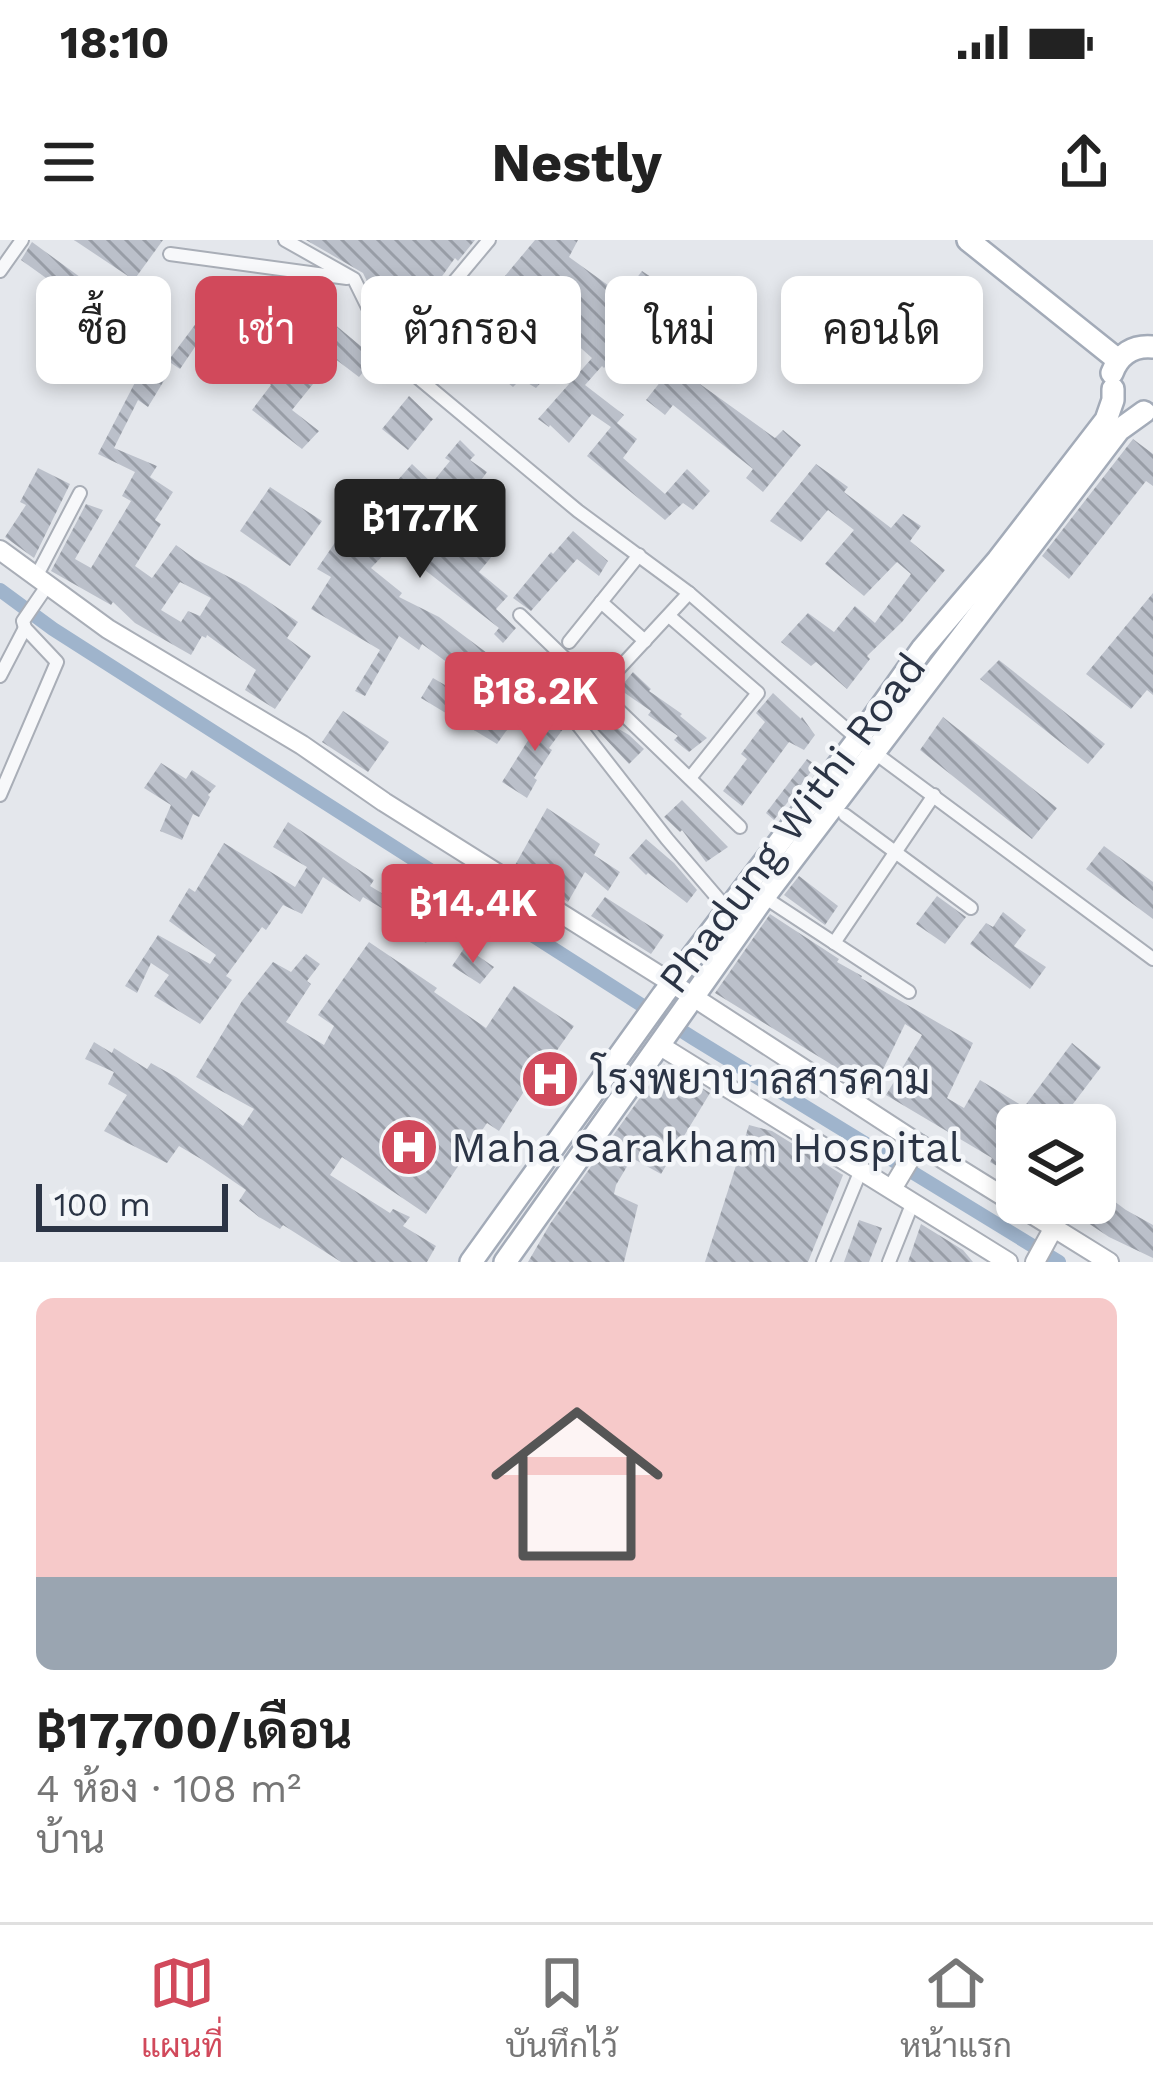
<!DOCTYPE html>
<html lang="th">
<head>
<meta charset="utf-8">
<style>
	:root { --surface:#fff; --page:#f6f6f6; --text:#222; --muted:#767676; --line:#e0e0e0; --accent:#d1495b }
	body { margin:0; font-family:"Work Sans",Sarabun,sans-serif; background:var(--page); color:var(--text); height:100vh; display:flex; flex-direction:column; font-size:45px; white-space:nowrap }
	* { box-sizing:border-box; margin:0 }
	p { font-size:39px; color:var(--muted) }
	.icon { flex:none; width:66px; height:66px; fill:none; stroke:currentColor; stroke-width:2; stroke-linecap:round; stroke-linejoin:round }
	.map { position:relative; height:1022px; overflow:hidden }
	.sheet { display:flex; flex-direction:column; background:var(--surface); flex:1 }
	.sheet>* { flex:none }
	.guide { position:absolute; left:36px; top:36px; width:1083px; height:108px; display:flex; gap:24px }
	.fabs { position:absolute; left:996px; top:864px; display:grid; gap:24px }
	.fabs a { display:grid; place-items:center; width:120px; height:120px; border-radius:18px; background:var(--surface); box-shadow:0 6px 18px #0003; font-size:60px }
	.scale { position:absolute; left:36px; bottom:30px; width:192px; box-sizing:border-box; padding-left:12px; border:6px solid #2b3445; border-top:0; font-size:33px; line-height:42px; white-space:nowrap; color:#2b3445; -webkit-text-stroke:9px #f4f6f9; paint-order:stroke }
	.price { position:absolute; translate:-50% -102px; padding:0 27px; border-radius:12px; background:var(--accent); color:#fff; font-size:39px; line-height:78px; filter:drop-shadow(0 3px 6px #0008) }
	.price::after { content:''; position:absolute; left:50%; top:72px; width:36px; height:27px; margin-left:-18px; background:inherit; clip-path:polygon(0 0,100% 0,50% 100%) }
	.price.current { background:#222; color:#fff }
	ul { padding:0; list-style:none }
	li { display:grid; align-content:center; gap:24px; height:636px; padding:0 36px }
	li span { display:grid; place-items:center; height:372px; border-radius:18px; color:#555 }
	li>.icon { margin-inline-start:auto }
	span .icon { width:216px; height:216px; fill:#fffc; stroke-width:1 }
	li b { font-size:51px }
	.pill { padding:0 42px; border-radius:18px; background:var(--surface); box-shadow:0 6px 18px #0003; font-size:42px; line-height:108px }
	.pill.current { background:var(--accent); color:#fff }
	.status { display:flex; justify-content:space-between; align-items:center; height:84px; padding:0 60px; background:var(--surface); direction:ltr }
	.status svg { height:33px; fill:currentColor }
	header { display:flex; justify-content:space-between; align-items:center; height:156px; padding:0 36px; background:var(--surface); font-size:54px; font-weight:700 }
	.tab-bar { display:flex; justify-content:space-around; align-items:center; height:168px; border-top:3px solid var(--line); background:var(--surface); font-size:33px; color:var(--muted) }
	.tab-bar a { display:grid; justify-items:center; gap:6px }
	.tab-bar .current { color:var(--accent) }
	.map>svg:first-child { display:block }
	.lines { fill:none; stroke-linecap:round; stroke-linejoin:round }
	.canal { stroke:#9fb4cc; stroke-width:14 }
	.building { fill:url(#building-back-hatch); fill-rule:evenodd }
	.street-casing { stroke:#a9aeb7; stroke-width:16 }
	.secondary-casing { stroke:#a9aeb7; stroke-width:22 }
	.primary-casing { stroke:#a3abb8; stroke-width:26 }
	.street { stroke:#f7f8fa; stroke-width:12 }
	.secondary { stroke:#fff; stroke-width:18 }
	.primary { stroke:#fff; stroke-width:21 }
	.labels { text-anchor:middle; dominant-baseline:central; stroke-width:9; stroke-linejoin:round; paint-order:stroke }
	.street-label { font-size:42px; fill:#2b3445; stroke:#f4f6f9 }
	.poi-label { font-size:42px; fill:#2b3445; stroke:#f4f6f9; text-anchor:start }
</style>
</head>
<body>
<div class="status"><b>18:10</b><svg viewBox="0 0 49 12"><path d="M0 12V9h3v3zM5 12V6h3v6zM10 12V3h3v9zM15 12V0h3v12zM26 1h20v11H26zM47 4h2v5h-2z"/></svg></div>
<header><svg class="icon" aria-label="menu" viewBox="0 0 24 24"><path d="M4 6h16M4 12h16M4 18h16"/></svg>Nestly<svg class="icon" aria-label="share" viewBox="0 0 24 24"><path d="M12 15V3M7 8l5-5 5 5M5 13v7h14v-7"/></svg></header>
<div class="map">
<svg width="1153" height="1022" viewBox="0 0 1153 1022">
	<defs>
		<pattern id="building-back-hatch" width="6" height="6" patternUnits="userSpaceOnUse" patternTransform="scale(3)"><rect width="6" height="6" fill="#bbc0ca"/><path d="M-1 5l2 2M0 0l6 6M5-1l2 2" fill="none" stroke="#989da6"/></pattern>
	</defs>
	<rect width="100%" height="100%" fill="#e4e7ec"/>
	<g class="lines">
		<polyline class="canal" points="0,350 53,389 693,798 1059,1022"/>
	</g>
	<g class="building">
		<polygon points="74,0 163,0 134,40"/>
		<polygon points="306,0 475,0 458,21 455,18 428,56 394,97 363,33"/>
		<polygon points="535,0 578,0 569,17 623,56 642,31 685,60 634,125 618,112 604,128 602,126 585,145 624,175 617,183 637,199 623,218 665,254 687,229 710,251 693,270 683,263 665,280 587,216 611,187 592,174 569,203 550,185 549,187 538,179 592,118 563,92 530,125 546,137 536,148 521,139 513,147 499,136 506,127 490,112 502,98 519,111 544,85 535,77 540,70 511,49 488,77 473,65 488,45 494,49"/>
		<polygon points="32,2 95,48 81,63 21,20"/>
		<polygon points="274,41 298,60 319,87 327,78 375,118 359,137 334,118 292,170 319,191 302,209 252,170 271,145 267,141 286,119 261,100 283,76 260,56"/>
		<polygon points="96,74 116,94 124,83 146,96 134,114 99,94 94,100 82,90"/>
		<polygon points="200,78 210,85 180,129 168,121"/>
		<polygon points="684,112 702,125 693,139 775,198 783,190 801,205 763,252 746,238 753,229 673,165 665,175 646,160"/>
		<path d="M143 127 165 139 148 167 138 160 114 208 157 226 150 237 173 252 155 280 161 284 135 326 152 338 176 305 195 319 246 346 298 382 287 398 311 416 275 469 245 450 256 430 207 395 206 398 202 396 191 415 135 383 113 362 111 365 51 331 86 264 103 270 75 319 91 328 131 261 122 256 135 232 98 214ZM180 342 211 358 200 376 188 371 181 382 161 370Z"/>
		<polygon points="409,156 433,179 408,210 382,189"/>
		<polygon points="1133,199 1153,214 1153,246 1146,241 1069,339 1042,316"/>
		<polygon points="460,200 475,215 470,220 487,232 453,278 433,262 416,282 457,315 470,298 493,315 479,332 508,356 496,369 516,388 503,403 494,394 499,388 393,305 371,328 402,353 399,357 439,377 491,416 484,424 497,435 505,427 535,448 515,472 422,404 419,410 399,396 365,456 355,451 380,410 311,369 331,337 317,329 336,301 348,311 384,261 387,265 403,245 397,241 412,224 432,243 450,221 445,218"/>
		<polygon points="816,224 848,247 844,252 891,288 903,274 921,286 910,301 945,330 902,382 867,416 870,419 847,449 816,422 811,426 781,402 808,373 834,392 855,366 875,383 911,334 897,322 864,356 825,324 854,290 828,270 801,302 770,281"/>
		<polygon points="38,228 70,244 34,318 5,297 26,265 20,262"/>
		<polygon points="270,247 322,281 290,326 240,291"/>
		<polygon points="573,291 608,321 599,336 577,319 531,371 513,358 551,312 553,314"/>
		<polygon points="1153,353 1153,455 1147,450 1131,469 1086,434"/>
		<polygon points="999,420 1105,504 1088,524 980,439"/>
		<polygon points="633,432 651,449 649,451 682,474 680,476 707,498 689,512 674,500 678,496 648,475 651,471 619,449"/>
		<polygon points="433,438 511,484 497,504 421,458"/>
		<polygon points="773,453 801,479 802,477 815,495 804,510 789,502 742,566 723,551 747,519 741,514 765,482 756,473"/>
		<polygon points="600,466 615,481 612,485 629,495 644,509 629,524 586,478"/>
		<polygon points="549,467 565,479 566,485 549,508 552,510 534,538 537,540 527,558 502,542"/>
		<polygon points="343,471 389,502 368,532 322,502"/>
		<polygon points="943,477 1057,568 1032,599 920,510"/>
		<polygon points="807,519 816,525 774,580 766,573"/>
		<polygon points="161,523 186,539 192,530 216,546 208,555 210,557 199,577 193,574 182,600 160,591 171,565 144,548"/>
		<polygon points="682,560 728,607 706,622 682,590 680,592 664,577"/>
		<polygon points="547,568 600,604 594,615 620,632 608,651 585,632 568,662 514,627"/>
		<polygon points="288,582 374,640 370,646 393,660 385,670 363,657 360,662 323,637 302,674 283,665 266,690 262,687 226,736 232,740 200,784 154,756 169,735 151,723 137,753 125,746 158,695 210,724 216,715 169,681 189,648 195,652 224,603 295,647 307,627 273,607"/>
		<polygon points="646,599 674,623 697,650 687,663 648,633 646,635 629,618"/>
		<polygon points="1104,606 1153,642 1153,679 1086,629"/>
		<polygon points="799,636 838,666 825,685 784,655"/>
		<polygon points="937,656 966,677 945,704 916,684"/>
		<polygon points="605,657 664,695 651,714 591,676"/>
		<polygon points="412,667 439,683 426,703 399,687"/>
		<polygon points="1003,672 1026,690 1014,706 1046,727 1030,749 970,704 986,683 993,687"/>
		<polygon points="770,674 839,719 837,722 862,736 861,738 973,803 947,858 964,868 980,840 1024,867 1072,803 1101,827 1057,885 1052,885 1034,874 1028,884 1017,880 1017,907 1002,929 990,922 992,918 886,855 922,795 905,784 873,850 715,753"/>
		<polygon points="369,702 437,748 434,752 486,788 514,746 574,786 544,829 540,826 499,891 487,883 426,974 342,917 330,935 390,973 393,969 410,977 403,986 436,1006 427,1022 341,1022 283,985 280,989 259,977 239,961 246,950 201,919 179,906 167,923 104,891 127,855 108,844 114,832 85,819 94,802 112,813 114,808 147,829 151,823 176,837 243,886 254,869 196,837 242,761 273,722 291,732 306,714 320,724 307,741 311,744 286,782 324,805 334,786 318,775"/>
		<polygon points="465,707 494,727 480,744 452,726"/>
		<polygon points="664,824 710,853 661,934 632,918 616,945 614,954 638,965 624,1022 528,1022 550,984"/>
		<polygon points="749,885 772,891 843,935 808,1022 705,1022"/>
		<polygon points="1095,947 1126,970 1153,985 1153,1018 1109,997 1058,963 1095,963"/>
		<polygon points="859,980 882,988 869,1022 844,1022"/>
		<polygon points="921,984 963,1010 973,1022 908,1022"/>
	</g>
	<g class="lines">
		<g class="street-casing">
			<g id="street">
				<polyline points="285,0 354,39 392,116 578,271 689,353 867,507 1153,719"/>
				<polyline points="170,14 347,38"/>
				<polyline points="0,31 22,0"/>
				<polyline points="392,116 489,0"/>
				<polyline points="36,337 80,253"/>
				<polyline points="601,362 645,401"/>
				<polyline points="520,375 740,587"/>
				<polyline points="669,376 758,453 690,538"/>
				<polyline points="569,402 639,315"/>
				<polyline points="0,436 25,388"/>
				<polyline points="599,450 689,353"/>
				<polyline points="575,481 667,599 727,669"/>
				<polyline points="0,555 57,422 25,388 23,381 47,346"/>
				<polyline points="845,575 971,668"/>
				<polyline points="764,657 909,752"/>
				<polyline points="834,703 934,555"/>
				<polyline points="823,1022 861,930"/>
				<polyline points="889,1022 913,962"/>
			</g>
		</g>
		<g class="secondary-casing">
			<g id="secondary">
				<polyline points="0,310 108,389 302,505 384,562 678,747 919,904 1109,1022"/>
				<polyline points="659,805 1008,1022"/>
				<polyline points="892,949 919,904"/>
				<polyline points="1035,1022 1053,989"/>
			</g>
		</g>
		<g class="primary-casing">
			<g id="primary">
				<polyline points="968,0 1118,120"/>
				<path d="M1112 133C1119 114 1133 105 1153 107"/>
				<polyline points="471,1022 663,755 858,499 922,409 998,320 1106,180 1113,160 1113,149"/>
				<polyline points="505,1022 764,657 1119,190 1144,172"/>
			</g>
		</g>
		<use href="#street" class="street"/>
		<use href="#secondary" class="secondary"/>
		<use href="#primary" class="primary"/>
	</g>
	<defs>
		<g id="hospital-disc" transform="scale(3)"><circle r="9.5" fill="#d1495b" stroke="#f4f6f9"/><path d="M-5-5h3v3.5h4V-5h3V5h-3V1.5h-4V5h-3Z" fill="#fff"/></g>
	</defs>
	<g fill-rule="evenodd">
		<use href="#hospital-disc" x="550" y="839"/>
		<use href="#hospital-disc" x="409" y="907"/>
	</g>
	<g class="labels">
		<g class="street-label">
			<text transform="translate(792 583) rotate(-53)">Phadung Withi Road</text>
		</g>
		<g class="poi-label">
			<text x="592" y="839">โรงพยาบาลสารคาม</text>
			<text x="451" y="907">Maha Sarakham Hospital</text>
		</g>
	</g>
</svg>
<div class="fabs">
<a><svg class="icon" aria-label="layers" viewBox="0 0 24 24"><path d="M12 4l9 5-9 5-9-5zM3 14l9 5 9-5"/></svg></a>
</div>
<div class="scale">100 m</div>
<b class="price current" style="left:420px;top:341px">฿17.7K</b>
<b class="price" style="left:535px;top:514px">฿18.2K</b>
<b class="price" style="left:473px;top:726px">฿14.4K</b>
<div class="guide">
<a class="pill">ซื้อ</a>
<a class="pill current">เช่า</a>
<a class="pill">ตัวกรอง</a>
<a class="pill">ใหม่</a>
<a class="pill">คอนโด</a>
</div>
</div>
<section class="sheet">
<ul>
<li><span style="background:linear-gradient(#f6c9c9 75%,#9aa5b1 0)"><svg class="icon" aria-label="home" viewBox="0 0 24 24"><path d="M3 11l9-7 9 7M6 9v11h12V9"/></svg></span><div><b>฿17,700/เดือน</b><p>4 ห้อง · 108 m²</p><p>บ้าน</p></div></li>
</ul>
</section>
<nav class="tab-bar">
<a class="current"><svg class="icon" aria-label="map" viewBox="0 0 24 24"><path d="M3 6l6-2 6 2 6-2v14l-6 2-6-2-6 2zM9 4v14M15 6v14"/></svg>แผนที่</a>
<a><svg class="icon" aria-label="saved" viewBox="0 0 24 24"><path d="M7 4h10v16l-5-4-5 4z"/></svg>บันทึกไว้</a>
<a><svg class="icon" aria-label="home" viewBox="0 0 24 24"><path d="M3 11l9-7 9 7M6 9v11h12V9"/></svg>หน้าแรก</a>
</nav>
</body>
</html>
